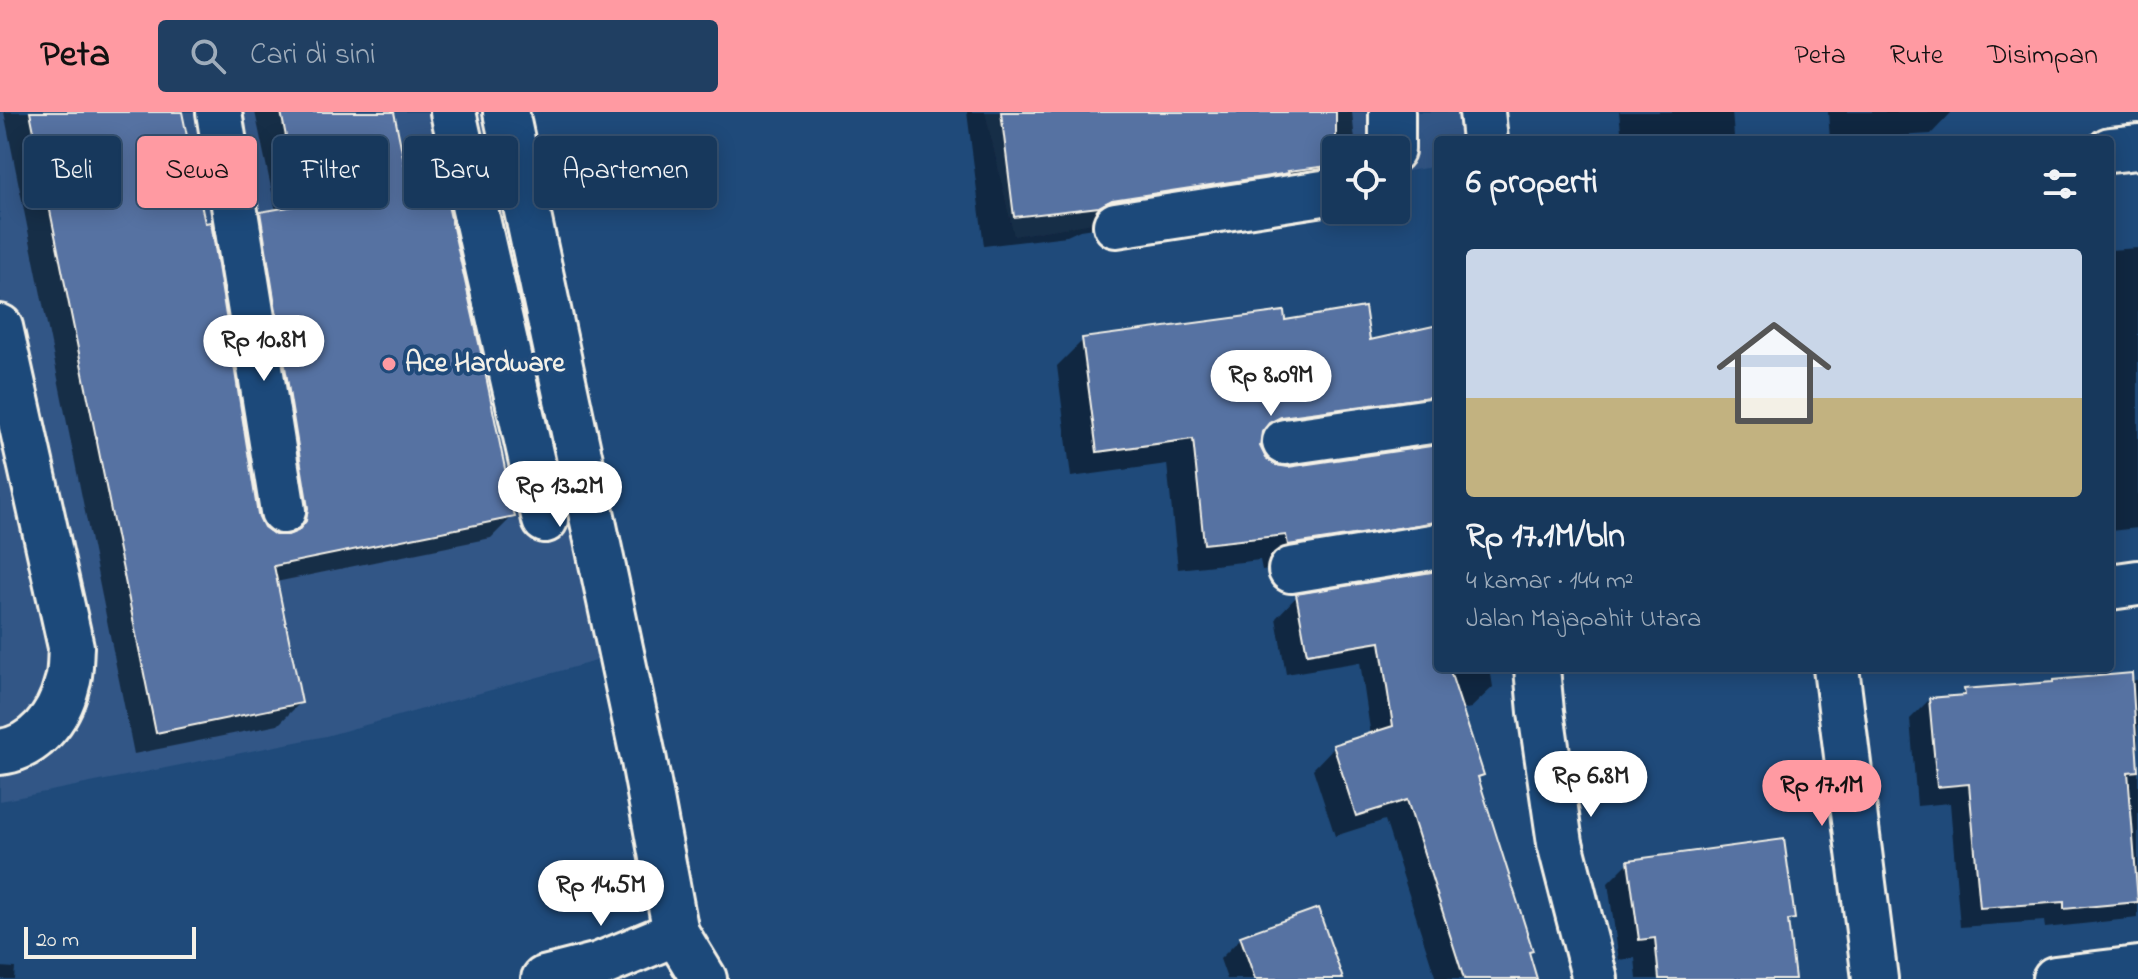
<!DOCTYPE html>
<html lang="id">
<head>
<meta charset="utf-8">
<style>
	:root { --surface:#17385c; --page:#203f62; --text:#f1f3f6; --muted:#9eacbb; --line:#365272; --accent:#ff9aa2 }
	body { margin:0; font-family:"Indie Flower",sans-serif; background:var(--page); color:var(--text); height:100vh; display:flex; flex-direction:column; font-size:30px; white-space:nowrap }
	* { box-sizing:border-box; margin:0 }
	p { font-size:26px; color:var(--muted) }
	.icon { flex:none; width:44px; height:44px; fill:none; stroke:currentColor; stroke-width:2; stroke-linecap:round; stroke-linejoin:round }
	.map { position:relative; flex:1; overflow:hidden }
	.panel { position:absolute; left:1434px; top:24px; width:680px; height:536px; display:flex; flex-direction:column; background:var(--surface); border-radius:8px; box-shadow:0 4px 20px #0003,0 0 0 2px var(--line) }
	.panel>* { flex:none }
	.hud { position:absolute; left:24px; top:24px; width:760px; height:72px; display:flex; gap:16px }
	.controls { position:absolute; left:1322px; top:24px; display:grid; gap:16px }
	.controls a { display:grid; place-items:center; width:88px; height:88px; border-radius:8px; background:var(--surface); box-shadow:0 4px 20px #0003,0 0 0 2px var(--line); font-size:40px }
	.scale { position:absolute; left:24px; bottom:20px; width:172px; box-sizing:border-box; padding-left:8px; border:4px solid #f4f1e8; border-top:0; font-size:22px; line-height:28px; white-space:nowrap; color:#f4f1e8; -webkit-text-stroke:6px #1f4a7a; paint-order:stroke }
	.price { position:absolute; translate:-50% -68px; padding:0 18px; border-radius:28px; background:#fff; color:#222; font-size:26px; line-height:52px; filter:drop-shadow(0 2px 4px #0008) }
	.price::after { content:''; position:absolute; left:50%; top:48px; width:24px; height:18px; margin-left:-12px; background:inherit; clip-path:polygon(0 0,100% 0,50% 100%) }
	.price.selected { background:var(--accent); color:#111 }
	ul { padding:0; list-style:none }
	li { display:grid; align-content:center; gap:16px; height:424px; padding:0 32px }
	li span { display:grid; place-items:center; height:248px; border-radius:8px; color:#555 }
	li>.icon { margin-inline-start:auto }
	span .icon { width:144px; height:144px; fill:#fffc; stroke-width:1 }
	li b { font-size:34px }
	h2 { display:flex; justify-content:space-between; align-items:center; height:96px; padding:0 32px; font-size:34px }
	.chip { padding:0 28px; border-radius:8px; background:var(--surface); box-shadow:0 4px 20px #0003,0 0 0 2px var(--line); font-size:28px; line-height:72px }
	.chip.selected { background:var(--accent); color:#111 }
	header { display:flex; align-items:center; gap:48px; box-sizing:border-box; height:112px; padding:0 40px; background:var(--accent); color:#111 }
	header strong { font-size:38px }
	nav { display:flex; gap:44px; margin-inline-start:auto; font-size:28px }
	.search { width:560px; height:72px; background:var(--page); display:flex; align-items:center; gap:20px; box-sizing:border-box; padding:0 28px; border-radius:8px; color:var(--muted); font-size:30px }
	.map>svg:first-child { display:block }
	.built { fill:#305686 }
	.shadow { fill:#0007 }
	.building { fill:#5672a2; stroke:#f4f1e8; stroke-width:2 }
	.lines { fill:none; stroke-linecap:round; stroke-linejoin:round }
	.minor-casing { stroke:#f4f1e8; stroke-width:50 }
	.minor { stroke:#1f4a7a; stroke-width:44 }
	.poi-dot { fill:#ff9aa2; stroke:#1f4a7a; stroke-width:3 }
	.labels { text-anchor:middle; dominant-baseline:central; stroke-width:8; stroke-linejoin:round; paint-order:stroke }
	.poi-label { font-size:28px; font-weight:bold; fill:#f4f1e8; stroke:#1f4a7a; text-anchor:start }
</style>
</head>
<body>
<header>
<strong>Peta</strong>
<div class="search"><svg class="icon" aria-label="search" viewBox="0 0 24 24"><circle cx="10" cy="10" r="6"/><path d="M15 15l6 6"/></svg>Cari di sini</div>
<nav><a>Peta</a><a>Rute</a><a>Disimpan</a></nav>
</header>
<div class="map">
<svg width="2138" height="867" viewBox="0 0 2138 867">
	<rect width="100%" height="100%" fill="#1f4a7a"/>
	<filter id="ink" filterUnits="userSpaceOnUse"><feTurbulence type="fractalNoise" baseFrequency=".0125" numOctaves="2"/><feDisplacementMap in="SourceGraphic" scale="16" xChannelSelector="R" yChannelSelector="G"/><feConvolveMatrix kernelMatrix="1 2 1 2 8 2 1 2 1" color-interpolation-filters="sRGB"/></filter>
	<g filter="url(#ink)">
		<g class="built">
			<polygon points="0,0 541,0 522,3 639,537 326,624 0,689"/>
			<polygon points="985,0 1460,0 1462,28 1438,28 1438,54 1396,61 1396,38 1336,38 1336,71 1014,124"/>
		</g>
		<g class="shadow">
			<polygon points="4,0 180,0 256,404 262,415 274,424 286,425 287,419 239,124 261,102 276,99 255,0 392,0 407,71 513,404 491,426 276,470 300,591 278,613 134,642"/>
			<polygon points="967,0 1352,0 1356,38 1336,38 1336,71 1256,91 1080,118 1067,124 984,134"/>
			<polygon points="1619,0 1732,0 1734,24 1730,28 1622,28"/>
			<polygon points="1828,0 1951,0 1951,1 1931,22 1830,28"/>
			<polygon points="2138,136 2138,416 2110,419 2110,138"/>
			<polygon points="1284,211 1369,230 1438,215 1438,301 1410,309 1259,330 1264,347 1276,355 1288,357 1438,335 1438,433 1407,435 1262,458 1260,448 1178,457 1167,352 1071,365 1057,254 1083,228"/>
			<polygon points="1438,461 1438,556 1490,556 1493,575 1471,596 1461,598 1482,663 1476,668 1535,867 1436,867 1385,708 1335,724 1313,657 1334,635 1371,624 1360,550 1286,562 1276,506 1297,484"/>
			<polygon points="2138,568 2138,806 2045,816 2044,809 1960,815 1950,691 1917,694 1910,607 1930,587 1959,585 1965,579"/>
			<polygon points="1629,750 1793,806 1786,812 1793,867 1637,867 1635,846 1619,848 1608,771"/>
			<polygon points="1241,826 1341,867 1227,867 1220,847"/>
			<polygon points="0,855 15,856 14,867 0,867"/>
		</g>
		<g class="building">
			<polygon points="30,0 182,0 205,111 211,110 258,403 264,415 275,423 288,423 298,419 306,409 308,396 260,100 300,93 281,0 394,0 408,69 441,62 481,240 515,405 274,454 302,591 156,621"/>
			<polygon points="1001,0 1336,0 1336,53 1288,59 1289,61 1112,88 1099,95 1014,105"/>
			<polygon points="1365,195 1370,228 1438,213 1438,284 1281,305 1269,311 1262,320 1260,334 1266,346 1276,353 1288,355 1438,333 1438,410 1288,433 1286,423 1204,432 1193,327 1097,340 1082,226 1284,199 1285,208"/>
			<polygon points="1438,459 1438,556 1449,556 1484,663 1478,665 1533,839 1529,840 1537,867 1464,867 1407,688 1356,704 1333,633 1393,614 1380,530 1307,542 1296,482"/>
			<polygon points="2132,561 2138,659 2128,660 2138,790 2064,797 2064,790 1980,796 1969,672 1937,675 1929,586 1965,583 1964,577 2053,570 2053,568"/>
			<polygon points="1784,727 1795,807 1788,808 1795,867 1659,867 1655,826 1639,828 1628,748"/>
			<polygon points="1318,796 1343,867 1255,867 1240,824"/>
		</g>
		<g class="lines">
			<g class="minor-casing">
				<g id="minor">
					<polyline points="219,0 283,399"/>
					<polyline points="453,0 545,408"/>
					<polyline points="506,0 644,649 676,821 704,867"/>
					<polyline points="1392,0 1392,38"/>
					<polyline points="1482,0 1485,28"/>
					<polyline points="2110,38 2138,35"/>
					<polyline points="1116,113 1336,79"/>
					<path d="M0 215 71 535C70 547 71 561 67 572 59 605 35 636 0 640"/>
					<polyline points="1285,330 1438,308"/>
					<polyline points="1291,458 1438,434"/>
					<polyline points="2110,475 2138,471"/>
					<polyline points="1537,556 1541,600 1560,731 1595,867"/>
					<polyline points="1836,556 1875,867"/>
					<polyline points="544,867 599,853 676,821"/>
					<polyline points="2055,867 2138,857"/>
				</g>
			</g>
			<use href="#minor" class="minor"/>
		</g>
	</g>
	<circle class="poi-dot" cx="389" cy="252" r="8"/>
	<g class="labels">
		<g class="poi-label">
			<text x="405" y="252">Ace Hardware</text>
		</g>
	</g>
</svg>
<div class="controls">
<a><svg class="icon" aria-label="locate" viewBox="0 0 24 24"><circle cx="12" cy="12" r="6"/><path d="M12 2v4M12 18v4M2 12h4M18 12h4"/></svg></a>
</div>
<div class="scale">20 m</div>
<b class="price" style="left:264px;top:271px">Rp 10.8M</b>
<b class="price" style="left:1271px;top:306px">Rp 8.09M</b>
<b class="price" style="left:560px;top:417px">Rp 13.2M</b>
<b class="price" style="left:1591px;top:707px">Rp 6.8M</b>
<b class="price selected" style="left:1822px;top:716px">Rp 17.1M</b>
<b class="price" style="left:601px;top:816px">Rp 14.5M</b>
<div class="hud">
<a class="chip">Beli</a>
<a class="chip selected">Sewa</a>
<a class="chip">Filter</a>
<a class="chip">Baru</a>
<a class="chip">Apartemen</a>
</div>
<section class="panel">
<h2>6 properti<svg class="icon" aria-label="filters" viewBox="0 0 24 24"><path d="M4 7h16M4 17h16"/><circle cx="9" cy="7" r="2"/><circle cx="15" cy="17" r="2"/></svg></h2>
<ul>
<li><span style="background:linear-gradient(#c9d6e8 60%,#c2b280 0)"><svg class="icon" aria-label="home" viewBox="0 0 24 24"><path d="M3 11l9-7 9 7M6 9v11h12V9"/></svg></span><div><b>Rp 17.1M/bln</b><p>4 kamar · 144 m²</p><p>Jalan Majapahit Utara</p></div></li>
</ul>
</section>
</div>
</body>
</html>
